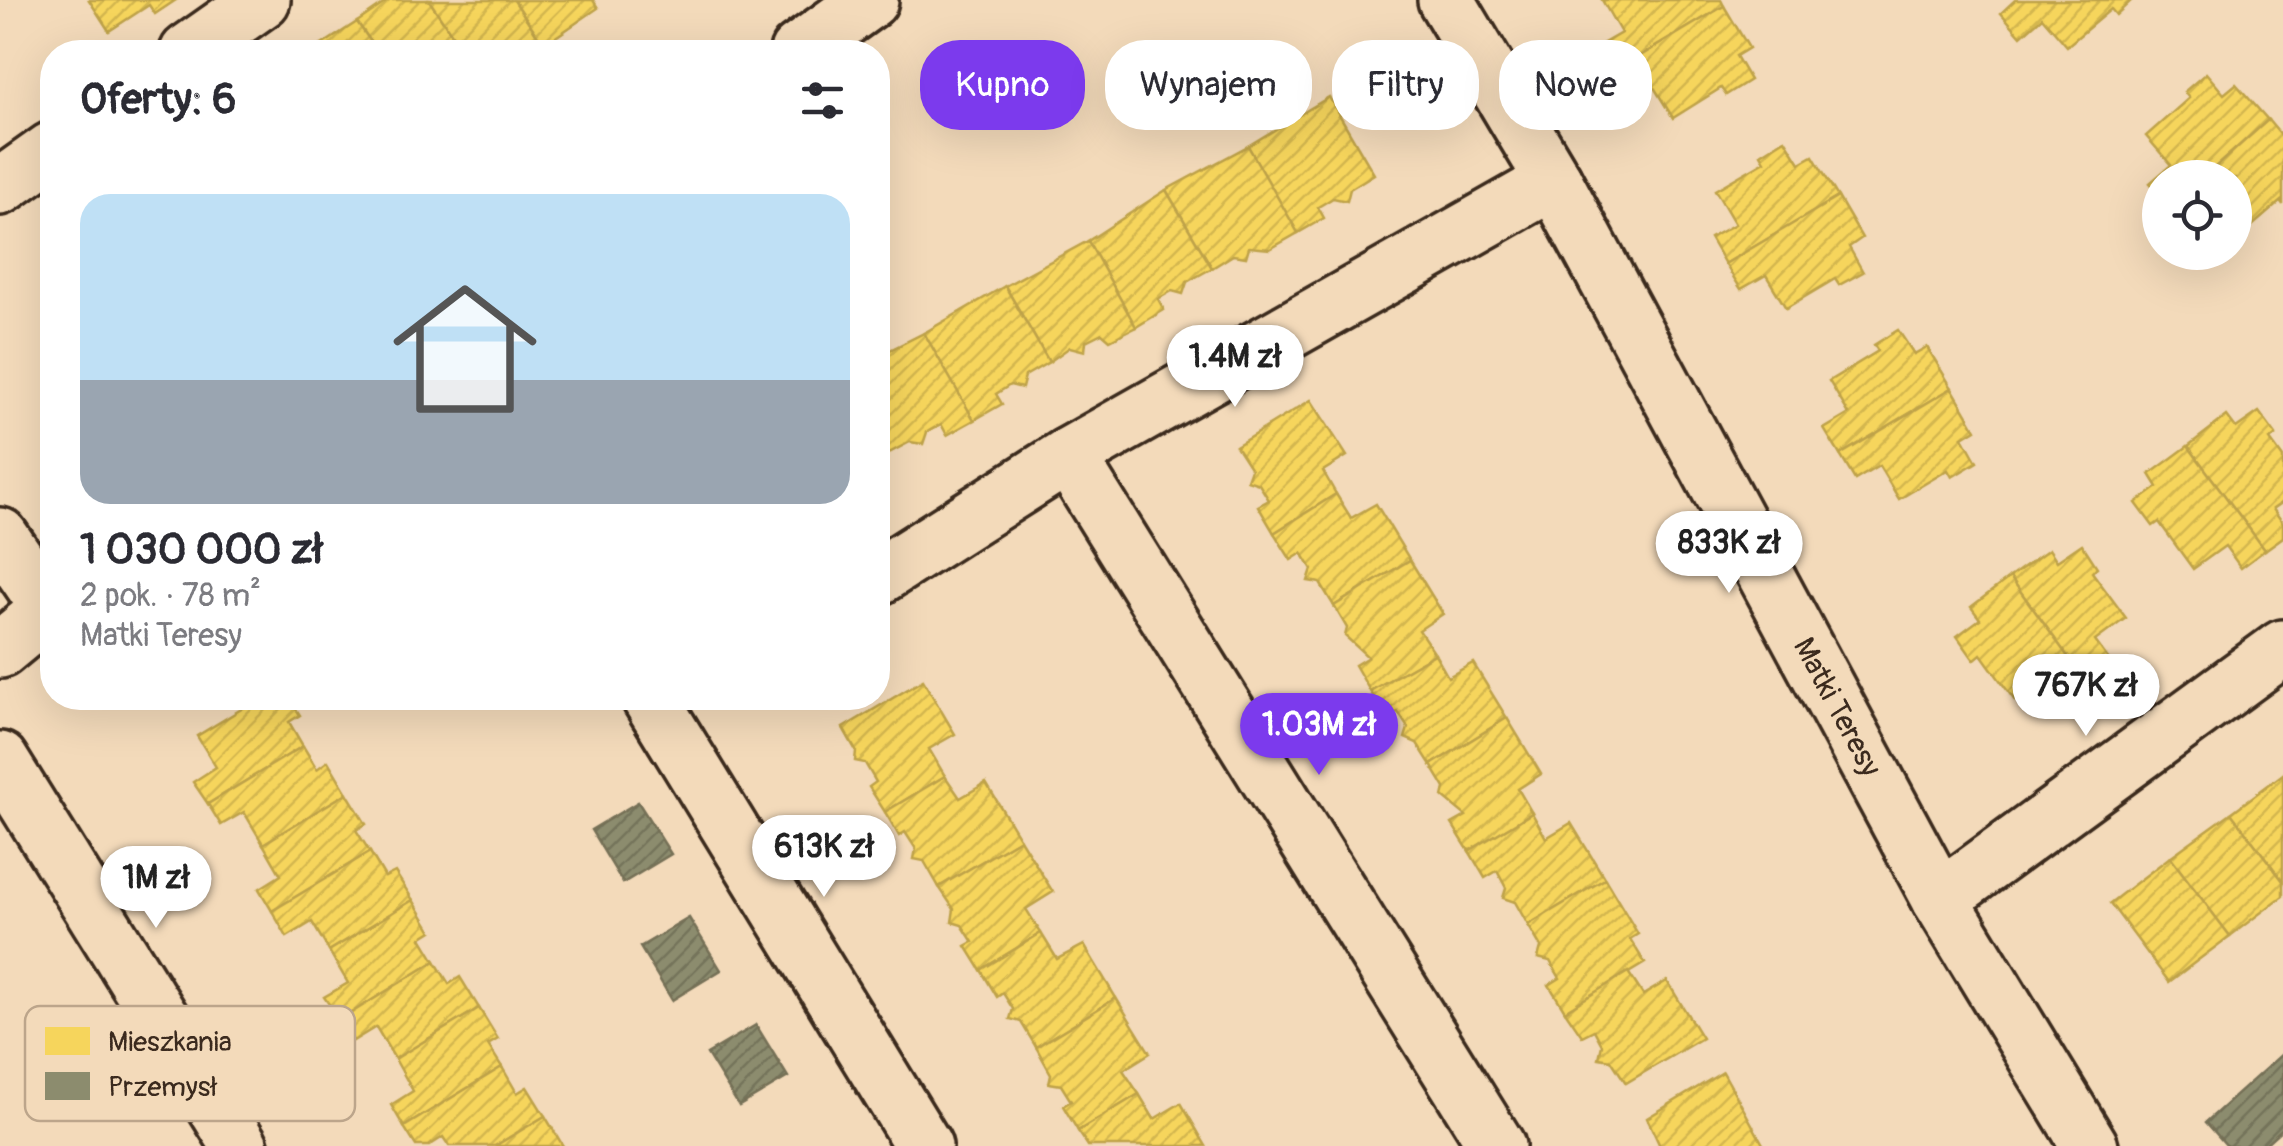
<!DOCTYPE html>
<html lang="pl">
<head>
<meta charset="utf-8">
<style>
	:root { --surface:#fff; --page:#f7f7f7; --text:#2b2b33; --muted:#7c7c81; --line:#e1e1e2; --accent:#7c3aed }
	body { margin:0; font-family:Pangolin,sans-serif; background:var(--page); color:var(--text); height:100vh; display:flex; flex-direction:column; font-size:38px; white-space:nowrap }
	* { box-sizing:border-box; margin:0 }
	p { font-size:32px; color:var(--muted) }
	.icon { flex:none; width:55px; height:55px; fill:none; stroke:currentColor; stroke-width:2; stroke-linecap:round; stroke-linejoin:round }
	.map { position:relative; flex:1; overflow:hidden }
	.drawer { position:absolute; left:40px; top:40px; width:850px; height:670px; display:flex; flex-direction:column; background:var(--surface); border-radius:40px; box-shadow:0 10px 40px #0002 }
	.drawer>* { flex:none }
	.top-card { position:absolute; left:920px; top:40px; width:950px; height:90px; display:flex; gap:20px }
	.tools { position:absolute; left:2142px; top:160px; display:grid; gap:20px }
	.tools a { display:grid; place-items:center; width:110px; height:110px; border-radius:50%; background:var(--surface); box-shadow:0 10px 40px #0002; font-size:50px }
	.price { position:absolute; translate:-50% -85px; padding:0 22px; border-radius:35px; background:#fff; color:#222; font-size:32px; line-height:65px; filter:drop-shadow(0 2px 5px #0008) }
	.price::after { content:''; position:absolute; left:50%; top:60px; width:30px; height:22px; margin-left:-15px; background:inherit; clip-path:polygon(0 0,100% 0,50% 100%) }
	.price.selected { background:var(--accent); color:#fff }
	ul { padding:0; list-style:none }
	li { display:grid; align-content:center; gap:20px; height:530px; padding:0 40px }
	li+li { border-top:2px solid var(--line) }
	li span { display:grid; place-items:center; height:310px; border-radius:30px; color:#555 }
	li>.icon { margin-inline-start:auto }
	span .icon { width:180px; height:180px; fill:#fffc; stroke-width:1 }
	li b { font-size:42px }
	h2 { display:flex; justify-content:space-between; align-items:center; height:120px; padding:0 40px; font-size:42px }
	.tag { padding:0 35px; border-radius:40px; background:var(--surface); box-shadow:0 10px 40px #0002; font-size:35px; line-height:90px }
	.tag.selected { background:var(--accent); color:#fff }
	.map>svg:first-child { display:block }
	.homes { fill:url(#homes-hatch); stroke:#bea249; stroke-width:2.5 }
	.industry { fill:url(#industry-hatch); stroke:#746f56; stroke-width:2.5 }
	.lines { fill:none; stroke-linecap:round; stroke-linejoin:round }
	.minor-casing { stroke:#3b2a1e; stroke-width:62 }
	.minor { stroke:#f3daba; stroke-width:55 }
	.labels { text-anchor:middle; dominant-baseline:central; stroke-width:10; stroke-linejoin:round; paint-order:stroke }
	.street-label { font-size:30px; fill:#3b2a1e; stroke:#f3daba }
	.key { fill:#f3daba; stroke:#bca58b; stroke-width:2.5 }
	.key-label { font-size:28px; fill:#3b2a1e }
</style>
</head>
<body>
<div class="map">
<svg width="2283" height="1146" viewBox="0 0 2283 1146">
	<defs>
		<pattern id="homes-hatch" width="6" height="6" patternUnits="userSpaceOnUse" patternTransform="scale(2.5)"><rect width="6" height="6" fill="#f6d55c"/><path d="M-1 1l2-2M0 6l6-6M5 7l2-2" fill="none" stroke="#d4b750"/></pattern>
		<pattern id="industry-hatch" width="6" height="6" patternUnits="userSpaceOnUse" patternTransform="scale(2.5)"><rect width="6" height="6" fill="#8c8c6e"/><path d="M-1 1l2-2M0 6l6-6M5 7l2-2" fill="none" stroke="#74735a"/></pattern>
	</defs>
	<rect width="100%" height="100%" fill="#f3daba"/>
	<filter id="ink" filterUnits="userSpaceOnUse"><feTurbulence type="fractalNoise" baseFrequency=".01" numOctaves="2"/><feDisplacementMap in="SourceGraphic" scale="20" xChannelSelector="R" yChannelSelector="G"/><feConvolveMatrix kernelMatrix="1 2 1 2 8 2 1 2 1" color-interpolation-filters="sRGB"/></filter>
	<g filter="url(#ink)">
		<g class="homes">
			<polygon points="89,0 176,0 155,14 149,5 109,31"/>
			<polygon points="389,0 429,0 464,52 378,52 357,22"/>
			<polygon points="429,0 514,0 544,45 534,52 464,52"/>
			<polygon points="514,0 593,0 598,8 544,45"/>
			<polygon points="1602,0 1721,0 1724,6 1612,73 1597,47 1621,33"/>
			<polygon points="2015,0 2132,0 2116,15 2111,9 2067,46 2042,17 2021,36 2001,13"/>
			<polygon points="1724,6 1749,48 1736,56 1750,80 1726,95 1721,88 1673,118 1652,84 1628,99 1612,73"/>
			<polygon points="357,22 378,52 311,52"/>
			<polygon points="2206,73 2224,94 2236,84 2268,120 2203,178 2160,178 2160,195 2150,183 2171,165 2146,136 2189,98 2184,92"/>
			<polygon points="1329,97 1374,174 1350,189 1347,201 1333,198 1318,207 1324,218 1298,233 1248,146"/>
			<polygon points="2268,120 2283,138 2283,205 2281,201 2236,240 2235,178 2203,178"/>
			<polygon points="1785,139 1800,163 1813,156 1838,197 1725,264 1710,238 1735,224 1715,190 1765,161 1761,154"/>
			<polygon points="1248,146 1298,233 1270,249 1249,247 1246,257 1233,255 1212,268 1166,190"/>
			<polygon points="1166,190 1212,268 1187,282 1183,294 1172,291 1158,299 1164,310 1136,327 1088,241"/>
			<polygon points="1838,197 1862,238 1849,247 1863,272 1839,285 1835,279 1786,308 1766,275 1741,289 1725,264"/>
			<polygon points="1088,241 1136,327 1110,340 1102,333 1086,341 1085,351 1070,347 1049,362 1005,286"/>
			<polygon points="1005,286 1049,362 1025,376 1022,388 1010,385 996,394 1002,404 974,420 924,333"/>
			<polygon points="1898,330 1914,354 1927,347 1952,388 1840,455 1824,429 1849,414 1829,381 1878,351 1874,345"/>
			<polygon points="924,333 974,420 947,435 941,424 927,432 923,444 910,442 887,454 878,437 878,356"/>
			<polygon points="1952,388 1976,429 1963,437 1977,462 1952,477 1948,470 1899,499 1879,466 1855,480 1840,455"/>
			<polygon points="1311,400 1347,456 1323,471 1336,494 1274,533 1258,506 1269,500 1259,484 1247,480 1251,469 1236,446"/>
			<polygon points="2259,412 2276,435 2270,440 2283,458 2283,502 2273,509 2283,523 2283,537 2265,550 2188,446 2227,416 2236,428"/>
			<polygon points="2188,446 2265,550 2241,568 2225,546 2193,569 2159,522 2153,526 2136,503 2158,487 2150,474"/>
			<polygon points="1336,494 1351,518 1376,504 1410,560 1334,606 1320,583 1308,581 1312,569 1302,553 1291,560 1274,533"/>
			<polygon points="2082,544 2097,567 2092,572 2126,618 2095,641 2112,664 2087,683 2010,577 2049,549 2057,561"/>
			<polygon points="1410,560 1443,614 1419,630 1435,654 1370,691 1355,665 1368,657 1345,636 1347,628 1334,606"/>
			<polygon points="2010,577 2087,683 2064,700 2046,677 2015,701 1981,654 1974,660 1957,636 1980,619 1971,607"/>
			<polygon points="1435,654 1448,677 1473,663 1507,718 1431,765 1417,743 1405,738 1408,728 1398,712 1387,718 1370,691"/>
			<polygon points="923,680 955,734 929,749 945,776 885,812 869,787 876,782 865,763 855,761 856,751 843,728"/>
			<polygon points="243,698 289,698 300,715 289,722 303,746 208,804 193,782 216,767 197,736 243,708"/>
			<polygon points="1507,718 1541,774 1518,789 1532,813 1469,851 1452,824 1466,816 1443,797 1445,788 1431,765"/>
			<polygon points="303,746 317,769 328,761 347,793 263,844 244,812 221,825 208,804"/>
			<polygon points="2283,774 2283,881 2231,813"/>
			<polygon points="945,776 960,798 986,783 1020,839 939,887 924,861 914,859 916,849 905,832 899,836 885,812"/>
			<polygon points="347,793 366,824 356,830 370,852 272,911 259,889 281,875 263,844"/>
			<polygon points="1532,813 1546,838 1571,823 1605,879 1528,925 1515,902 1503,898 1506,888 1497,871 1485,878 1469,851"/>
			<polygon points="2231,813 2283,881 2283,896 2230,936 2170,857"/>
			<polygon points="1020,839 1053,892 1026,909 1041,933 981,970 966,946 973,942 962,925 952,922 954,909 939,887"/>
			<polygon points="370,852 385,877 395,872 413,900 329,951 312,922 287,937 272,911"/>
			<polygon points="2170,857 2230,936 2169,982 2110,903"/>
			<polygon points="1605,879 1638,934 1630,939 1645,963 1565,1011 1549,985 1560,978 1550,961 1538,958 1541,947 1528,925"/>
			<polygon points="413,900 432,931 421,938 435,961 340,1020 324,997 348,983 329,951"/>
			<polygon points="1041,933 1057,959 1084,945 1116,998 1036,1047 1021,1022 1010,1019 1013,1009 1003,993 997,997 981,970"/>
			<polygon points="435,961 449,984 460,977 479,1008 395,1059 376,1027 353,1041 340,1020"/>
			<polygon points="1628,972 1643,995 1667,981 1702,1038 1626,1083 1611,1060 1599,1058 1602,1045 1594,1030 1582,1036 1565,1011"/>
			<polygon points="1116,998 1150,1053 1123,1070 1139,1094 1078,1131 1063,1106 1071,1101 1061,1085 1049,1083 1051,1074 1036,1047"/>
			<polygon points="479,1008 498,1039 488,1045 502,1067 404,1127 391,1105 413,1091 395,1059"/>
			<polygon points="502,1067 517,1093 527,1087 545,1116 495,1146 449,1146 443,1137 429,1146 416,1146 404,1127"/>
			<polygon points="1723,1072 1764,1146 1660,1146 1647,1118"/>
			<polygon points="1139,1094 1154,1119 1181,1103 1206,1146 1088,1146 1078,1131"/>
			<polygon points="545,1116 563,1146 495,1146"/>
		</g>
		<g class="industry">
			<polygon points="638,802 671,854 623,883 591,830"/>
			<polygon points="689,918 721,970 672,1000 640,947"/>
			<polygon points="756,1025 788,1077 739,1106 707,1054"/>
			<polygon points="2283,1053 2283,1128 2263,1146 2227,1146 2206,1122"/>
		</g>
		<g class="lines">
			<g class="minor-casing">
				<g id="minor">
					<polyline points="1446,0 1554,181 1940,899 2090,1146"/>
					<polyline points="188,52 262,0"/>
					<polyline points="798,52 870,0"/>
					<polyline points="0,187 52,150"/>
					<polyline points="1068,456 1497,1146"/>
					<polyline points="0,536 50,609"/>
					<polyline points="878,577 1068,456 1554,181"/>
					<polyline points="0,650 52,607"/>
					<polyline points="650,698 924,1146"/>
					<polyline points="0,760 240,1146"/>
					<polyline points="1940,899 2283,648"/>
				</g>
			</g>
			<use href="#minor" class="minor"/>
		</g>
	</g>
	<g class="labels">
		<g class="street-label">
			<text transform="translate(1837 707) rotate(62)">Matki Teresy</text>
		</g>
	</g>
	<rect x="25" y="1006" width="330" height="115" rx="15" class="key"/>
	<rect x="45" y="1027" width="45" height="28" fill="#f6d55c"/>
	<rect x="45" y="1072" width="45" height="28" fill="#8c8c6e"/>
	<g class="key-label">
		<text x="108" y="1051">Mieszkania</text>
		<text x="108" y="1096">Przemysł</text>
	</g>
</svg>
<div class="tools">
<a><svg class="icon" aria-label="locate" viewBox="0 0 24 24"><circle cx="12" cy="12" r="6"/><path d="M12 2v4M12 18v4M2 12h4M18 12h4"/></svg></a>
</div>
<b class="price" style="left:1235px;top:410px">1.4M zł</b>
<b class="price" style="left:1729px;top:596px">833K zł</b>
<b class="price" style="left:2086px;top:739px">767K zł</b>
<b class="price selected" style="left:1319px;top:778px">1.03M zł</b>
<b class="price" style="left:824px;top:900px">613K zł</b>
<b class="price" style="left:156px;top:931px">1M zł</b>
<div class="top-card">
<a class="tag selected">Kupno</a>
<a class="tag">Wynajem</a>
<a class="tag">Filtry</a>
<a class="tag">Nowe</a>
</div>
<section class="drawer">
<h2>Oferty: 6<svg class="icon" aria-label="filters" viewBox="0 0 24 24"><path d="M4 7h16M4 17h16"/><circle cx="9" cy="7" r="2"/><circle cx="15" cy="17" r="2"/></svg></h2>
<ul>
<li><span style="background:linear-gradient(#bfe0f5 60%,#9aa5b1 0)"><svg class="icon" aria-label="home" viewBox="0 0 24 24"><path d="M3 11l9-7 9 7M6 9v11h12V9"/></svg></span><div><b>1 030 000 zł</b><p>2 pok. · 78 m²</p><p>Matki Teresy</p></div></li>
</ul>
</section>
</div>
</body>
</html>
